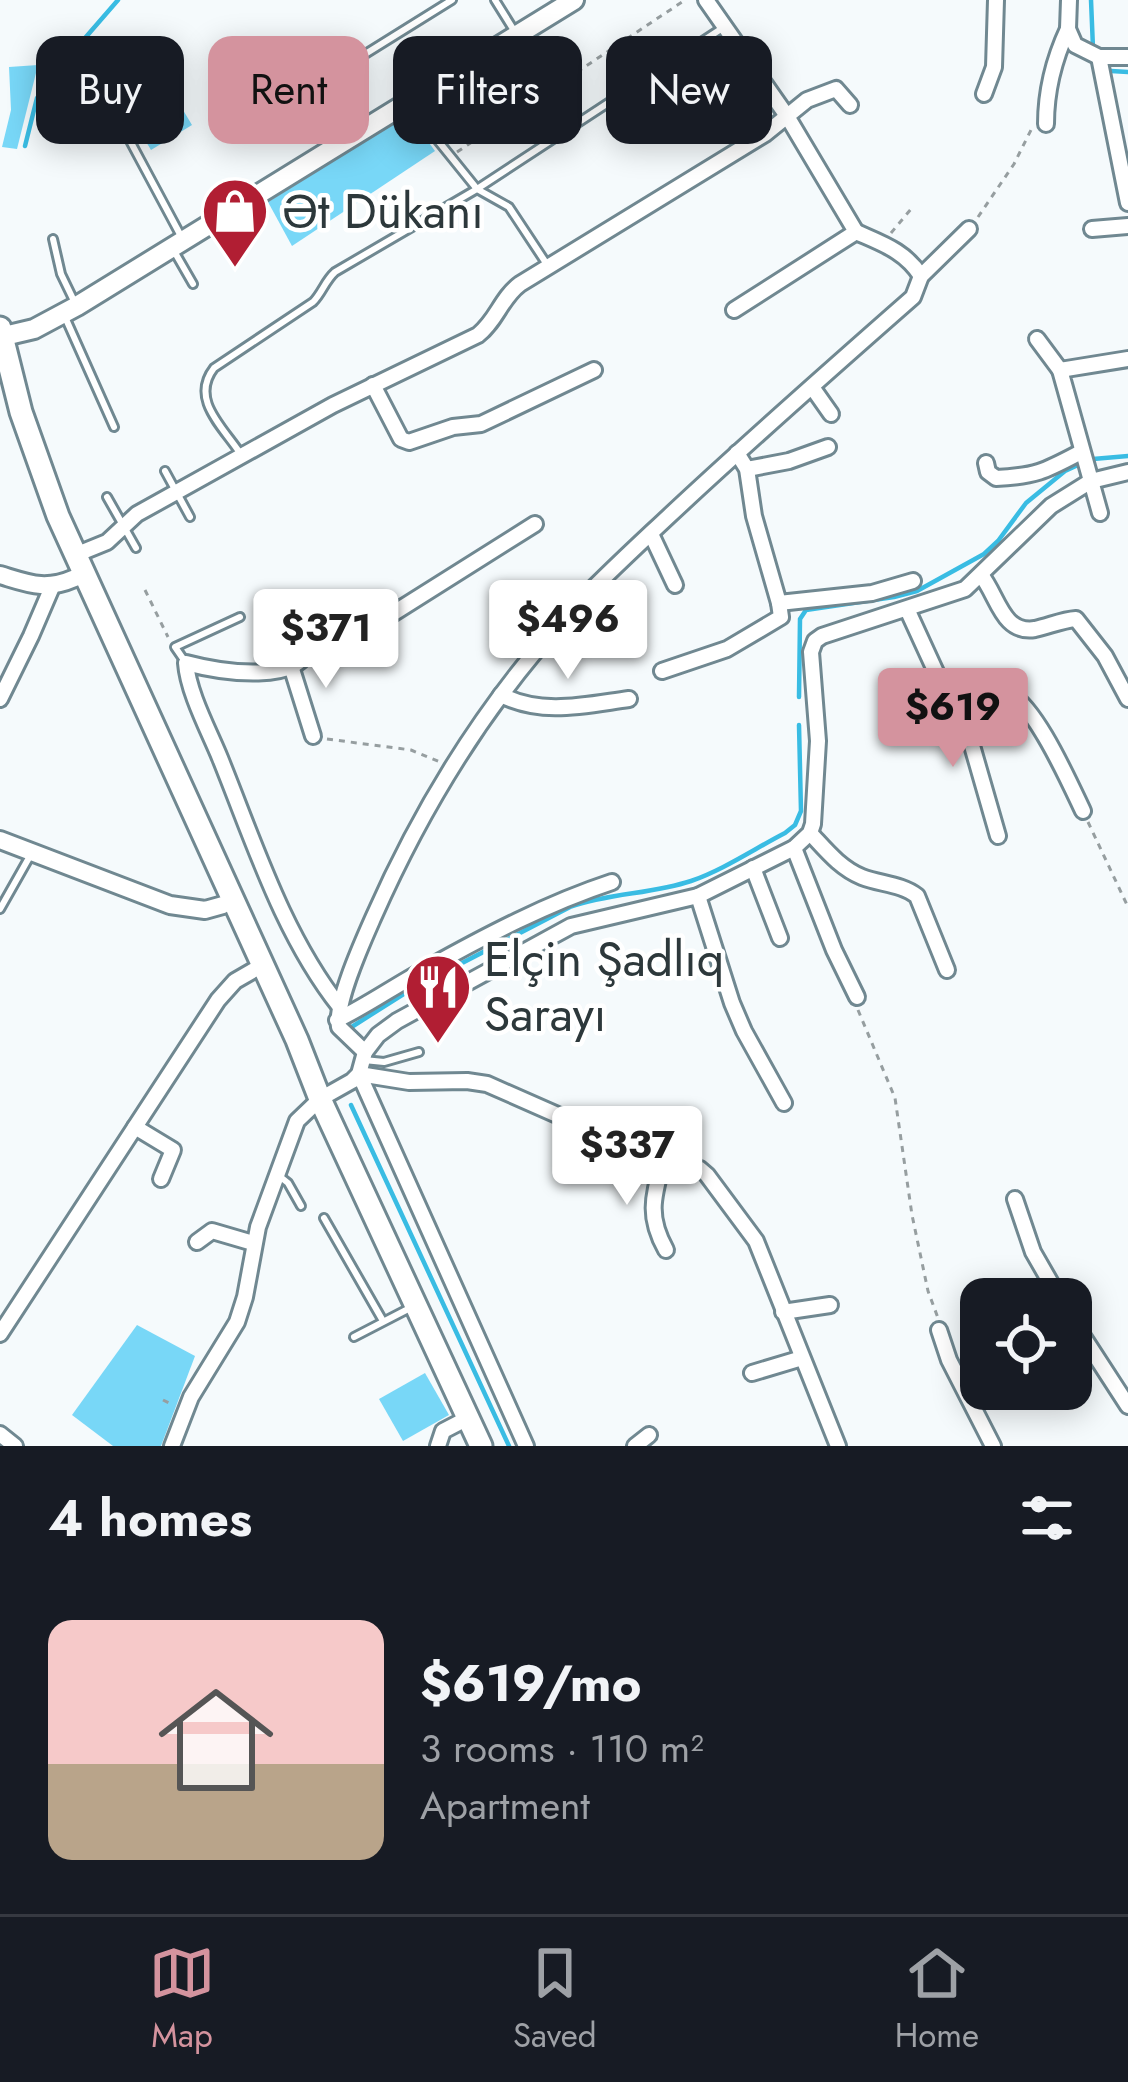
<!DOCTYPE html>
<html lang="en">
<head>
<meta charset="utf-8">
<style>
	:root { --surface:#171b24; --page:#242831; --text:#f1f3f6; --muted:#9ea1a6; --line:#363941; --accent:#d4939e }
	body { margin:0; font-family:Jost,sans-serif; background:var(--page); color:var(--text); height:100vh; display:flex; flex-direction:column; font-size:45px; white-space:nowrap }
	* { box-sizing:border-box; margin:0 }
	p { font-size:39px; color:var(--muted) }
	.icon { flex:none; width:66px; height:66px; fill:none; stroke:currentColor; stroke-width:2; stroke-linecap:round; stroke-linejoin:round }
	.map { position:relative; height:1446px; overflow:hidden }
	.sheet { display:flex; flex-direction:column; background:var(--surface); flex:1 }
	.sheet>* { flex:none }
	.banner { position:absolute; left:36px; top:36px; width:1056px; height:108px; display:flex; gap:24px }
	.fabs { position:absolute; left:960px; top:1278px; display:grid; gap:24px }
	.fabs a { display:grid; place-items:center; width:132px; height:132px; border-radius:24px; background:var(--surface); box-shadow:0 6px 30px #0003; font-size:60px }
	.price { position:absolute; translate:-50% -102px; padding:0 27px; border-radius:12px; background:#fff; color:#222; font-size:39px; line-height:78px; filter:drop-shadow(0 3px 6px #0008) }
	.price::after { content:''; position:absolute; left:50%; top:72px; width:36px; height:27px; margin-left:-18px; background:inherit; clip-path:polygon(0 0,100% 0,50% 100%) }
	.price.on { background:var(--accent); color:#111 }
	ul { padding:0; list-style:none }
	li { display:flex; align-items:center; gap:36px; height:300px; padding:0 48px }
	li span { display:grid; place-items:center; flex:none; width:336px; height:240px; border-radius:24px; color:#555 }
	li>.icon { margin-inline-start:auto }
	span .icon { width:144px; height:144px; fill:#fffc; stroke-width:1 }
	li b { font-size:51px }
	h2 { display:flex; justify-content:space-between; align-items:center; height:144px; padding:0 48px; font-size:51px }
	.chip { padding:0 42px; border-radius:24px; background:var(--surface); box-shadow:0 6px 30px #0003; font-size:42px; line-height:108px }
	.chip.on { background:var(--accent); color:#111 }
	.tabs { display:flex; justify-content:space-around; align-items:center; height:168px; border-top:3px solid var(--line); background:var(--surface); font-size:33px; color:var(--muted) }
	.tabs a { display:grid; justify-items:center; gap:6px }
	.tabs .on { color:var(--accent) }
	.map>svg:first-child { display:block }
	.green { fill:#78d7f7 }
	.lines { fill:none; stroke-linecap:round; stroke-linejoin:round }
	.stream { stroke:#39bce3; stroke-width:4.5 }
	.service-casing { stroke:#708891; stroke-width:12 }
	.minor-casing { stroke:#708891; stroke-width:20 }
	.tertiary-casing { stroke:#708891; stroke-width:22 }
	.secondary-casing { stroke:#708891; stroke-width:24 }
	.primary-casing { stroke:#708891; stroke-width:27 }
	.path { stroke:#969ea0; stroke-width:3; stroke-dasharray:6 6; stroke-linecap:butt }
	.service { stroke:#fff; stroke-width:6 }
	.minor { stroke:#fff; stroke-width:14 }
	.tertiary { stroke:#fff; stroke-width:16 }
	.secondary { stroke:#fff; stroke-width:18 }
	.primary { stroke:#fff; stroke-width:21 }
	.labels { text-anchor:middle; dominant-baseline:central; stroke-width:9; stroke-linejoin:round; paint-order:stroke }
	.poi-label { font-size:48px; fill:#2d383b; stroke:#fff; text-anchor:start }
</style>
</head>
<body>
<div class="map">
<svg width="1128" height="1446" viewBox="0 0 1128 1446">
	<rect width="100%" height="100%" fill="#f5fafc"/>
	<g class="green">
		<polygon points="513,56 535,91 467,135 440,99"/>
		<polygon points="38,65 17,149 2,147 11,110 9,67"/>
		<polygon points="177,100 192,125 151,150 136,125"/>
		<polygon points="408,114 435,151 292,246 268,202"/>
		<polygon points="137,1325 195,1356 161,1446 113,1446 72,1415"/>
		<polygon points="425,1373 449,1415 403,1441 379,1399"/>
	</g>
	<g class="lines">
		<g class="stream">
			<polyline points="1091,0 1093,48"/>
			<polyline points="1111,71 1128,72"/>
			<polyline points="25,146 37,98 59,68 118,0"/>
			<polyline points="1093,459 1128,456"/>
			<polyline points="799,697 800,619 806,610 894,597 917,591 984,554 998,541 1026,503 1065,471 1078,465"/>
			<path d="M350 1028 410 990 570 907C609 893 652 894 691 881 723 870 754 849 785 833L795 825 801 811 799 725"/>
			<polyline points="351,1105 509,1446"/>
		</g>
		<g class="service-casing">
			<g id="service">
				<polyline points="495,0 515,32"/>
				<polyline points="410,106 477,189 509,207 548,266"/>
				<polyline points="113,109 182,238"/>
				<polyline points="261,119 452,0"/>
				<polyline points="218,224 237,254"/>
				<polyline points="53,239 61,274 75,303"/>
				<polyline points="174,251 193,284"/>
				<polyline points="65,317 114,427"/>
				<path d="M240 453C222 426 190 399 214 368L313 302C322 293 325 281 335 272L477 189 721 29"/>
				<polyline points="165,471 190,517"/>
				<polyline points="107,497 136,548"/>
				<polyline points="285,602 308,637"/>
				<polyline points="186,663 175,647 240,617"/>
				<polyline points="0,909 30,856"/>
				<polyline points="364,1060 384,1062 419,1052"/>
				<polyline points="278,1175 288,1183 301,1206"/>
				<polyline points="324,1218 383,1321"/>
				<polyline points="354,1337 412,1307"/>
			</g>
		</g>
		<g class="minor-casing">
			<g id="minor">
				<polyline points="706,0 787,116 856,232 734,310"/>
				<polyline points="1069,0 1068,29 1075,45 1099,57 1128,57"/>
				<polyline points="1099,57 1128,203"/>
				<polyline points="984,94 994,67 996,0"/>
				<path d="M1046 124C1046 90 1054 59 1068 29"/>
				<polyline points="1092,229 1128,226"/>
				<path d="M856 232C883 244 905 251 921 276"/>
				<polyline points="1037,339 1060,370"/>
				<polyline points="373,385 401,439 409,442 453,427 481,424 594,370"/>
				<polyline points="812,387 831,414"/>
				<polyline points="737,453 747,469 754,516 779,603 872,593 913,581"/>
				<path d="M986 463 988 472 996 478C1037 476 1045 471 1081 452"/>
				<polyline points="747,469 789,461 828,447"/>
				<polyline points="1100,513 1060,370 1128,359"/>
				<polyline points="651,534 675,585"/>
				<path d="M75 555 107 542 137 514 333 405 478 335C497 320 501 298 520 284L765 134 807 100 836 89 850 105"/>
				<path d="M981 575C998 596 1002 634 1035 629 1049 626 1062 620 1076 619L1105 656 1128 699"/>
				<path d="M907 609 940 681C958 697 982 686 1005 692 1033 699 1070 784 1083 811"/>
				<polyline points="291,666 313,736"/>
				<polyline points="662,671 727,649 781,617 779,603"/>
				<polyline points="956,690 998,836"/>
				<path d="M501 695C543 716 585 705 629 699"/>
				<polyline points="0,699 31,636 52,587"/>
				<path d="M810 833C826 850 840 868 862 877 880 884 902 884 917 896L947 970"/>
				<polyline points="794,848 834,950 857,997"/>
				<polyline points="753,868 780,938"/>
				<polyline points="698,896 732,1003 744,1031 784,1103"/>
				<path d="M340 1007C283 935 254 842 220 758 209 731 188 692 186 663 216 671 308 688 310 640 318 634 328 624 338 622 354 617 361 629 381 621L535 524"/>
				<path d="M337 1020C368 1005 396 985 426 969 485 936 548 903 612 882"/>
				<path d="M365 1052 339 1027C335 1002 363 941 374 916 423 805 488 700 571 611 602 578 636 547 669 516 749 441 831 369 913 297L921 276 969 229"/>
				<polyline points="359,1074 409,1082 467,1081 487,1084 630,1147 700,1169 707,1175 756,1241 838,1446"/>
				<polyline points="359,1074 526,1446"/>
				<polyline points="135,1127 173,1150 161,1179"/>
				<path d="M664 1157C654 1195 646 1214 666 1250"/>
				<polyline points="1015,1199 1033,1252 1060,1299"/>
				<polyline points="197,1242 212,1231 253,1243"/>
				<polyline points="783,1312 830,1305"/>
				<polyline points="1071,1318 1128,1406"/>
				<polyline points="939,1330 949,1360 993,1446"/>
				<polyline points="0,1334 218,1000 235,981 254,970"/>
				<polyline points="752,1373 802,1358"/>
				<polyline points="0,1434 15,1446"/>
				<polyline points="172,1446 191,1397 237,1322 245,1297 258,1227 297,1121 320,1099 352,1081 359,1074 365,1052 378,1035 397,1021 571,926 698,896 794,848 810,833 813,824 818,741 811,652 815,641 822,636 965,589 1051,506 1091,481 1128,472"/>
				<polyline points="438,1446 443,1431 468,1418"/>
				<polyline points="635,1446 649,1435"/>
			</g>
		</g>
		<g class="tertiary-casing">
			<g id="tertiary">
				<path d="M0 575C30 584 45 591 75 578"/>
				<polyline points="0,840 170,905 205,910 223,905"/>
			</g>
		</g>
		<g class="secondary-casing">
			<polyline id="secondary" points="0,337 34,329 77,306 574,0"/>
		</g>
		<g class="primary-casing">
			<polyline id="primary" points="0,328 21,412 58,516 297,1040 320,1099 481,1446"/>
		</g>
		<g class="path">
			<polyline points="457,152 685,0"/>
			<polyline points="978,217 1014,164 1032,128"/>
			<polyline points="891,233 911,209"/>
			<polyline points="145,590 168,637"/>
			<polyline points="327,739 411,750 440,762"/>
			<polyline points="1088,822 1128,907"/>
			<polyline points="858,1010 895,1098 912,1215 928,1291 938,1318"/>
			<polyline points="163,1400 173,1405"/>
		</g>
		<use href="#service" class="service"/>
		<use href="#minor" class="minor"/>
		<use href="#tertiary" class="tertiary"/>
		<use href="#secondary" class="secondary"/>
		<use href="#primary" class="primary"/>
	</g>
	<defs>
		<g id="shop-pin" transform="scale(3.45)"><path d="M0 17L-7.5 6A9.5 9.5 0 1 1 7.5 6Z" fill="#b11e33" stroke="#fff"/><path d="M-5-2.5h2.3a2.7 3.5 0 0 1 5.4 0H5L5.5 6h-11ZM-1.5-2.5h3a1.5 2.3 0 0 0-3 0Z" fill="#fff"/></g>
		<g id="restaurant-pin" transform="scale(3.45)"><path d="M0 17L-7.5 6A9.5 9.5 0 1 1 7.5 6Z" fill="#b11e33" stroke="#fff"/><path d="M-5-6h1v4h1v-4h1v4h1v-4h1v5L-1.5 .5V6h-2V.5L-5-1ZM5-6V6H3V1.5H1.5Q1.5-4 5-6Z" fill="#fff"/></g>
	</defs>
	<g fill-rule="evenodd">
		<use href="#shop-pin" x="235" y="211"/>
		<use href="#restaurant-pin" x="438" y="987"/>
	</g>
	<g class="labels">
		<g class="poi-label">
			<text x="282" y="211">Ət Dükanı</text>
			<text x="484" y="959">Elçin Şadlıq<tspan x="484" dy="55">Sarayı</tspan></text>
		</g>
	</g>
</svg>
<div class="fabs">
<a><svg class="icon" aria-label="locate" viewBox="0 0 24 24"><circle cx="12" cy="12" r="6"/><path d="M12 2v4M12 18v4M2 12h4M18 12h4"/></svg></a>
</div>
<b class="price" style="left:568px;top:682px">$496</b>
<b class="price" style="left:326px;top:691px">$371</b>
<b class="price on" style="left:953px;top:770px">$619</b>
<b class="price" style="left:627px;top:1208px">$337</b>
<div class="banner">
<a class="chip">Buy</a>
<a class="chip on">Rent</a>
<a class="chip">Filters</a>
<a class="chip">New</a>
</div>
</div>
<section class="sheet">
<h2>4 homes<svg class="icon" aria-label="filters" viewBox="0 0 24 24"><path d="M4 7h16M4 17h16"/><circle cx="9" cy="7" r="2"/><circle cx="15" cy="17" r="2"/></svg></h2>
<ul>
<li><span style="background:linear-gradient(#f6c9c9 60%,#b9a48a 0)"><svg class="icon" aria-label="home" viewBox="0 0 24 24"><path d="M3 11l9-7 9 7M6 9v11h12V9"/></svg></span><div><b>$619/mo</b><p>3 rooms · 110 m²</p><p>Apartment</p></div></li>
</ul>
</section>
<nav class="tabs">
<a class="on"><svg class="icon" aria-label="map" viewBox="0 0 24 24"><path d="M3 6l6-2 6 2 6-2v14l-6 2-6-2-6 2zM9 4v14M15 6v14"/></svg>Map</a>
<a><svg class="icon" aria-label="saved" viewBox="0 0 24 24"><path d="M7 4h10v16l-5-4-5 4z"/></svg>Saved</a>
<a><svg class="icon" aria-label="home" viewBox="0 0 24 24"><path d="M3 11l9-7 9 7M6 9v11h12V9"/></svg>Home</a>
</nav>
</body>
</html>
